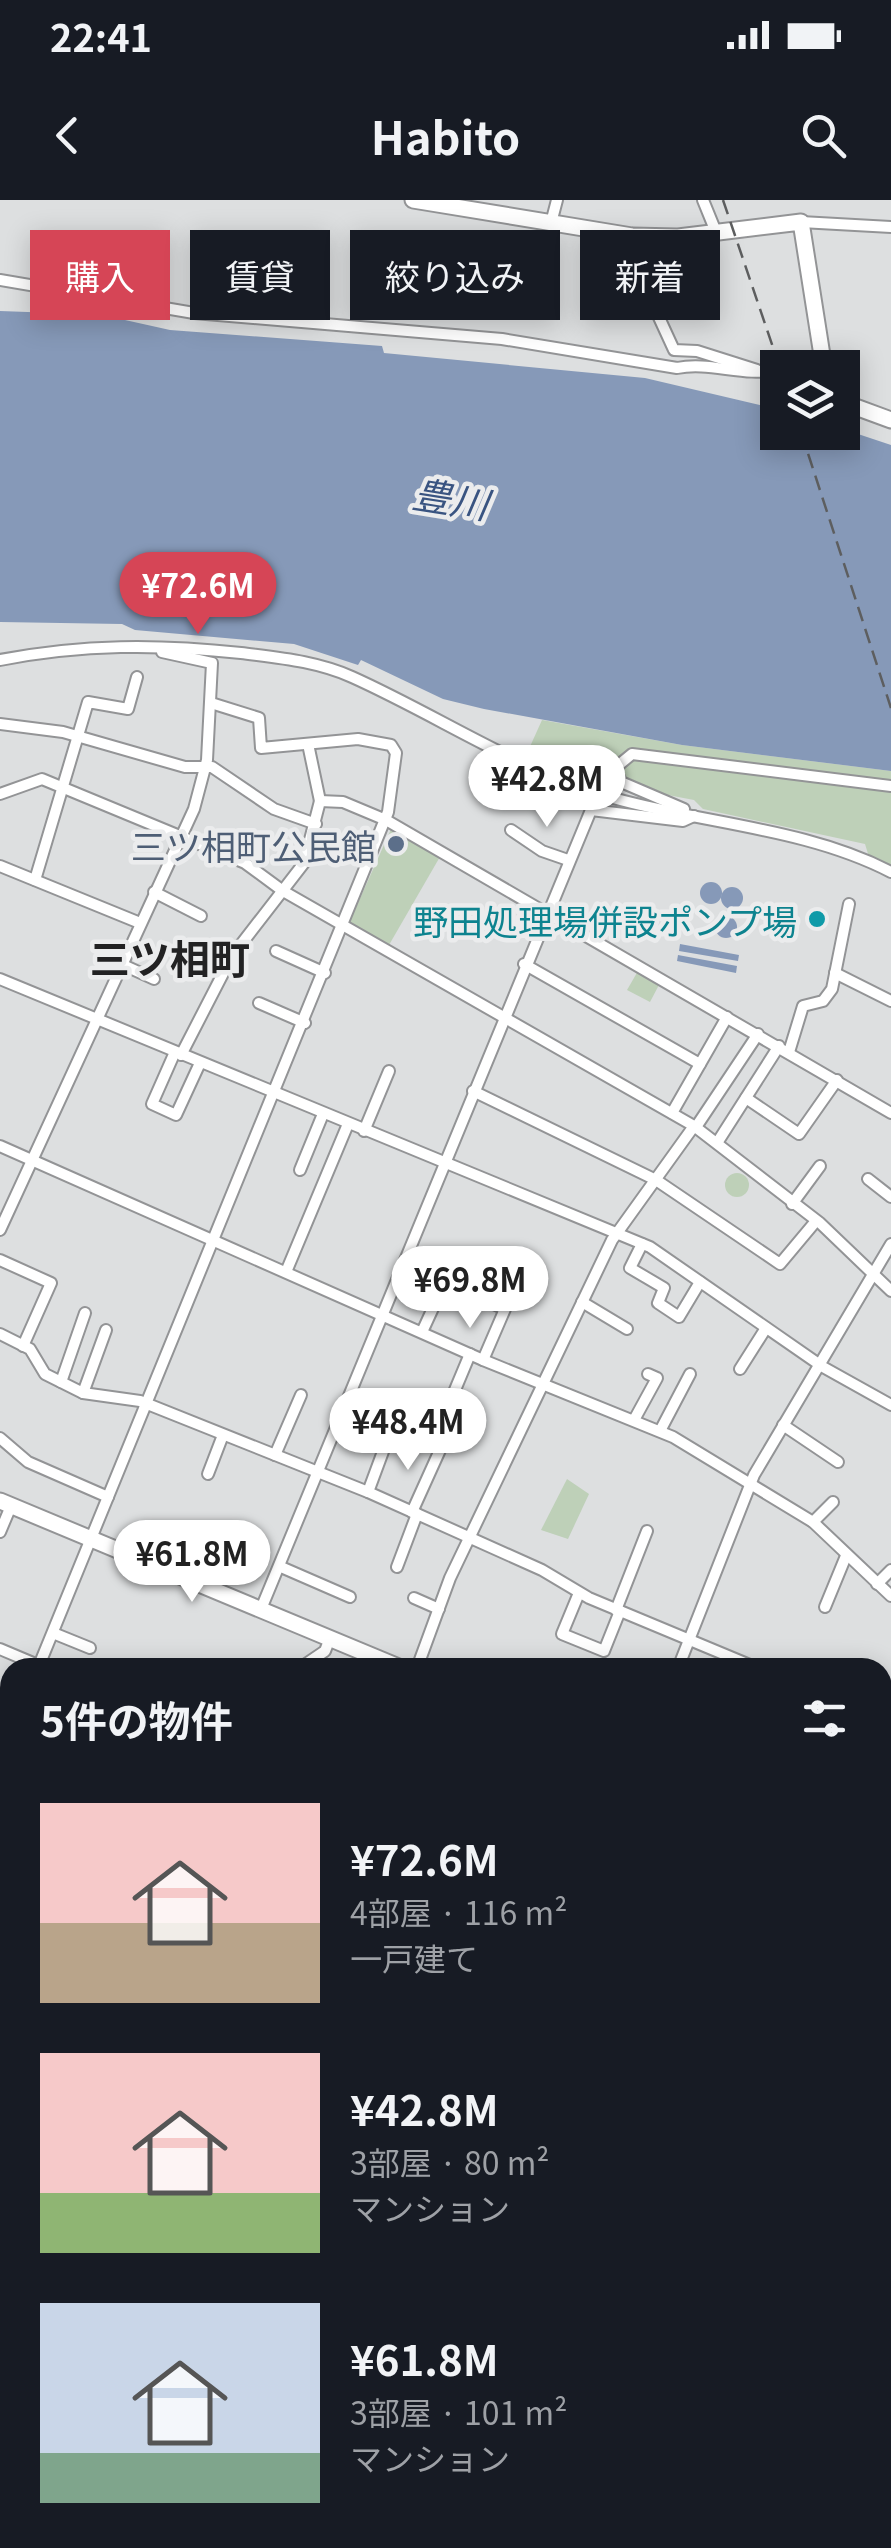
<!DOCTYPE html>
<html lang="ja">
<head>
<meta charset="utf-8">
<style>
	:root { --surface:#171b24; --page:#242831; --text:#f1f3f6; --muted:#9ea1a6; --accent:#d64556 }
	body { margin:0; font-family:Georgia,"Noto Sans JP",serif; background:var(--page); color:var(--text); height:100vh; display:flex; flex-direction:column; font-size:38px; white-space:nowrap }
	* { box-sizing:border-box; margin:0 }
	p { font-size:32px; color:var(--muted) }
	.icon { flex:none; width:55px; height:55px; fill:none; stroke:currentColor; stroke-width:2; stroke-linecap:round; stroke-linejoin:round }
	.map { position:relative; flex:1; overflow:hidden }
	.details { position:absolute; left:0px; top:1458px; width:892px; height:892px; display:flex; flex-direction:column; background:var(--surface); border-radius:30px 30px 0 0; box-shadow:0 5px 25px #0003 }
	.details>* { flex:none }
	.guide { position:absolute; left:30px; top:30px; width:832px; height:90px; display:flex; gap:20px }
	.buttons { position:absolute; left:760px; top:150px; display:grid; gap:20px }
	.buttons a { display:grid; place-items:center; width:100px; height:100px; border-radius:0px; background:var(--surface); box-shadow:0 5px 25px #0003; font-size:50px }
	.price { position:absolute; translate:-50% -85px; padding:0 22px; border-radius:35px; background:#fff; color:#222; font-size:32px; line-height:65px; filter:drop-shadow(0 2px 5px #0008) }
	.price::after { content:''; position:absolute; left:50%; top:60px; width:30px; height:22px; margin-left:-15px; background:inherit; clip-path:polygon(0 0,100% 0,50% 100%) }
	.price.on { background:var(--accent); color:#fff }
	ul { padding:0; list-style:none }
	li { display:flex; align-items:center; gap:30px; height:250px; padding:0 40px }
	li span { display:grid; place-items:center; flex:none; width:280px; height:200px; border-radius:0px; color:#555 }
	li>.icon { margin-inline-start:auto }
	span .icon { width:120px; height:120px; fill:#fffc; stroke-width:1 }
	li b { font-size:42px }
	h2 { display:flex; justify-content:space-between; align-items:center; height:120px; padding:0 40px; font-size:42px }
	.chip { padding:0 35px; border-radius:0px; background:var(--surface); box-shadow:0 5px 25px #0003; font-size:35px; line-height:90px }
	.chip.on { background:var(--accent); color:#fff }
	.status { display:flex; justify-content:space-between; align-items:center; height:70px; padding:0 50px; background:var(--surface); direction:ltr }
	.status svg { height:28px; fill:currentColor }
	header { display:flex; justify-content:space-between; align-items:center; height:130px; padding:0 40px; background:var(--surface); font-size:45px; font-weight:700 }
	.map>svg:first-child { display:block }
	.green { fill:#bed0b8 }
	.water { fill:#8699b8 }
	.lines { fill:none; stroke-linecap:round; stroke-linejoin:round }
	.stream { stroke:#8699b8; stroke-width:2.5 }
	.street-casing { stroke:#939496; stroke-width:14 }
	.secondary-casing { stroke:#939496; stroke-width:19 }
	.street { stroke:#fff; stroke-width:10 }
	.secondary { stroke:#fff; stroke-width:15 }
	.rail { stroke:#5d5e5f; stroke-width:2.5; stroke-dasharray:15 8; stroke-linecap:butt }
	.service-dot { fill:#5c6f8a; stroke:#ebeced; stroke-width:4 }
	.culture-dot { fill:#0f9aa8; stroke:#ebeced; stroke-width:4 }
	.labels { text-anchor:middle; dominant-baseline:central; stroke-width:9; stroke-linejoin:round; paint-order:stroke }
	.service-label { font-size:35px; fill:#4e5e75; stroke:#ebeced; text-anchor:end }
	.culture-label { font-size:35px; fill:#0d838f; stroke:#ebeced; text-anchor:end }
	.water-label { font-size:38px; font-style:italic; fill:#395481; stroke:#ebeced }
	.quarter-label { font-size:40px; font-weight:bold; fill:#222223; stroke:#ebeced }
</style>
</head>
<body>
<div class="status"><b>22:41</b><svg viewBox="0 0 49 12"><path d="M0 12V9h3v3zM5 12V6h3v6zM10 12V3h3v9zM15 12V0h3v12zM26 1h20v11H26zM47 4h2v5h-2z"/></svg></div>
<header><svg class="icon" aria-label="back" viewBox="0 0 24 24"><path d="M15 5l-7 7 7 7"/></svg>Habito<svg class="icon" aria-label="search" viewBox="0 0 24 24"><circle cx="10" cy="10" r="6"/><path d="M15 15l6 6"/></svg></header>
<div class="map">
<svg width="891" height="2348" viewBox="0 0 891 2348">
	<rect width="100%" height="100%" fill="#dddfe0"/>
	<g class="green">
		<path d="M542 520 682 545 891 571V669L869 657 865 644 703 609 694 600C635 589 583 576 528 551Z"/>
		<polygon points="392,627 441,655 389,745 349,723"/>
		<polygon points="638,771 660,783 650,802 627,790"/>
		<circle cx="737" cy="985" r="12"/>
		<polygon points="567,1279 589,1294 568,1339 541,1330"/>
	</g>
	<g class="water">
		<polygon points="53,104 170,130 382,146 384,153 645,178 777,209 778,232 843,229 891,245 891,571 682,545 484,509 443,499 361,460 358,465 294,444 135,430 122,424 0,422 0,111 55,113"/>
		<circle cx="711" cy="693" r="11"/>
		<circle cx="732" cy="698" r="11"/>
		<circle cx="726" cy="727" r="11"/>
		<polygon points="680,744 739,755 738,761 679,751"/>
		<polygon points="678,755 737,766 736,773 677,761"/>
	</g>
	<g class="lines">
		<polyline class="stream" points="0,2055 10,2058"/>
		<g class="street-casing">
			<g id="street">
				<polyline points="703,0 716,32"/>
				<polyline points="801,22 891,27"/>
				<polyline points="551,23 557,0"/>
				<polyline points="632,36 651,100 674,150 697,151 757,170"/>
				<path d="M0 80 194 113 502 139 677 168C711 161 745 178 778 169"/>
				<polyline points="785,168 809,168"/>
				<path d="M0 460C83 444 158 444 241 453 279 458 316 461 352 477 439 516 521 572 613 598 705 624 806 628 891 672"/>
				<polyline points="0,524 63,532 185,567 212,567 274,609 316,624"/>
				<polyline points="308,544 320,601"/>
				<polyline points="0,594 42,579 245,663 283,691 694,926 820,1023 891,1091"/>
				<polyline points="684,609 621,582 615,568 632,554 891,586"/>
				<polyline points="511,630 542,651 568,660"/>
				<polyline points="0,666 140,723"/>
				<polyline points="35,680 88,502 128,509 137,477"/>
				<polyline points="154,692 201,716"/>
				<polyline points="276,751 325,773"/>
				<polyline points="121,764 154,779"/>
				<polyline points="524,764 700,864"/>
				<polyline points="835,773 891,801"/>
				<polyline points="0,779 650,1047 823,1167 891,1205"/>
				<polyline points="259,803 305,823"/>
				<polyline points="175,852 152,904 176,915 200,863"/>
				<polyline points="789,852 803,806 823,801 832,789 849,704"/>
				<polyline points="181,855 232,756 304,663 320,601 343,602 386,620 891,913"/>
				<polyline points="473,891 656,980 780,1064 816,1021"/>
				<polyline points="746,898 799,934 837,880"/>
				<polyline points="672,913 727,817"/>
				<polyline points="696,927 758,834"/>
				<polyline points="364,931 389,871"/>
				<polyline points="717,943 779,846"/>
				<polyline points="0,946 483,1160 673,1237 813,1322 891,1396"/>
				<polyline points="300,970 323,914"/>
				<polyline points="868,979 891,997"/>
				<polyline points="792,1004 820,966"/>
				<polyline points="0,1030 194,609 207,560 212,463 162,452"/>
				<polyline points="642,1044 630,1068 664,1088 658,1103 679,1117 700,1082"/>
				<polyline points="0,1060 51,1083 23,1146"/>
				<polyline points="286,1072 348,924"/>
				<polyline points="582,1102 627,1129"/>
				<polyline points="422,1132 445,1082 505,1109 483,1160"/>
				<polyline points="0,1134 30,1149 45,1174 83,1193 140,1201 368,1292 542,1370 589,1398 757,1468"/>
				<polyline points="740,1169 766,1128"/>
				<polyline points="61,1182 85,1113"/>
				<polyline points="83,1193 106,1130"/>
				<polyline points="447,1209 470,1154"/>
				<polyline points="341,1217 388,1238 368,1292"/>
				<polyline points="634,1220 657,1178 648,1174"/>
				<polyline points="783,1225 838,1262"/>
				<polyline points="660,1231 690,1174"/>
				<polyline points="0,1238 28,1262 108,1297"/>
				<polyline points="275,1255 301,1195"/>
				<polyline points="208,1274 223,1235"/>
				<polyline points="412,1312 440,1250"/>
				<polyline points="813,1322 833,1302"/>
				<polyline points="0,1332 11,1306"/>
				<polyline points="281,1367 350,1397"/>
				<polyline points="397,1367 417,1314"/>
				<polyline points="877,1384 891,1370"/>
				<polyline points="579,1393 562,1434 604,1451 620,1411"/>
				<polyline points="414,1398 439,1409"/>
				<polyline points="825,1407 846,1356"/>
				<polyline points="261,1409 591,610 683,621 694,616"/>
				<polyline points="616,1410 647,1331"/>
				<polyline points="53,1433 90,1448"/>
				<polyline points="0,1449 45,1468"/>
				<polyline points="38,1468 388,612 396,553 391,545 358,539 261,548 259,518 211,503"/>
				<polyline points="300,1468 325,1451 330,1438"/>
				<polyline points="417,1468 450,1378 612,1040 694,926"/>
				<polyline points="678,1468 754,1275 891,1044"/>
				<polyline points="882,1519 891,1523"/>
				<polyline points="5,1547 10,1536"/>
				<polyline points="882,1615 891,1594"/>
				<polyline points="0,1677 10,1679"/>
				<polyline points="2,1740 10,1698"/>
				<polyline points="882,1794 891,1796"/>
				<polyline points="0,1801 10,1803"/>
				<polyline points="882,1921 891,1924"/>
				<polyline points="0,1962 10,1965"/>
				<polyline points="882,2041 891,2044"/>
				<polyline points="0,2049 10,2052"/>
				<polyline points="0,2177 8,2148"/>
				<polyline points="882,2203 891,2205"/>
				<polyline points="0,2233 10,2236"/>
				<polyline points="882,2278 891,2280"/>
				<polyline points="422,2340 454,2348"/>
				<polyline points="150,2348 152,2340"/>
				<polyline points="380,2348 382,2340"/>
				<polyline points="619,2348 622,2340"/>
			</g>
		</g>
		<g class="secondary-casing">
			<g id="secondary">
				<polyline points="413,0 632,36 678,37 801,22 824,168"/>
				<polyline points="842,202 891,220"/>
				<polyline points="0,1301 401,1468"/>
				<polyline points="882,1667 891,1670"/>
				<polyline points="0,2136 10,2139"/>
				<polyline points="757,2340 788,2348"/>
				<polyline points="803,2340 834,2348"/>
			</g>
		</g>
		<use href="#street" class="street"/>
		<use href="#secondary" class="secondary"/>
		<g class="rail">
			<polyline points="723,0 780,168"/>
			<polyline points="801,232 891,508"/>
		</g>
	</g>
	<circle class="service-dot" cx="396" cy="644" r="10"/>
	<circle class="culture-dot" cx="817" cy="719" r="10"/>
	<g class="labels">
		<g class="service-label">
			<text x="376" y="644">三ツ相町公民館</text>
		</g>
		<g class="culture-label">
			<text x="797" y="719">野田処理場併設ポンプ場</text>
		</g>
		<g class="water-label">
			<text transform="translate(451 297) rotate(9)">豊川</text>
		</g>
		<g class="quarter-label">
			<text x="170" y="757">三ツ相町</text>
		</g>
	</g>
</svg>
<div class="buttons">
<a><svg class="icon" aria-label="layers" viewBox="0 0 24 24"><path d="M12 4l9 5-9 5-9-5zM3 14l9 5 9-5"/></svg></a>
</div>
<b class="price on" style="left:198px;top:437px">¥72.6M</b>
<b class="price" style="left:547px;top:630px">¥42.8M</b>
<b class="price" style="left:470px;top:1131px">¥69.8M</b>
<b class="price" style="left:408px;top:1273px">¥48.4M</b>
<b class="price" style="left:192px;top:1405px">¥61.8M</b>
<div class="guide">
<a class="chip on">購入</a>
<a class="chip">賃貸</a>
<a class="chip">絞り込み</a>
<a class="chip">新着</a>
</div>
<section class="details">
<h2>5件の物件<svg class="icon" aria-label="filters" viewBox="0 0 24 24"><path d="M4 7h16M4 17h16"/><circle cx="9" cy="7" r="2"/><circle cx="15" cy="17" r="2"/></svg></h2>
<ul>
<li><span style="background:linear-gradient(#f6c9c9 60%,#b9a48a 0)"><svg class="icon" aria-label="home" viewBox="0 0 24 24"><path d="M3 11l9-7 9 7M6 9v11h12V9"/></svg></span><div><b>¥72.6M</b><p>4部屋 · 116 m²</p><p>一戸建て</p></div></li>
<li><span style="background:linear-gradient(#f6c9c9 70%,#8fb573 0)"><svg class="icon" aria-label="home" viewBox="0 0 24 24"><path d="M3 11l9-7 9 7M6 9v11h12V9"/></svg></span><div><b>¥42.8M</b><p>3部屋 · 80 m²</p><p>マンション</p></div></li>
<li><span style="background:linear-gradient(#c9d6e8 75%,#7fa58c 0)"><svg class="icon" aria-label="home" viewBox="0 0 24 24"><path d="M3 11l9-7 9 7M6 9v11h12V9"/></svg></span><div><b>¥61.8M</b><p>3部屋 · 101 m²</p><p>マンション</p></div></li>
</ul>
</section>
</div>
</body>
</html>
